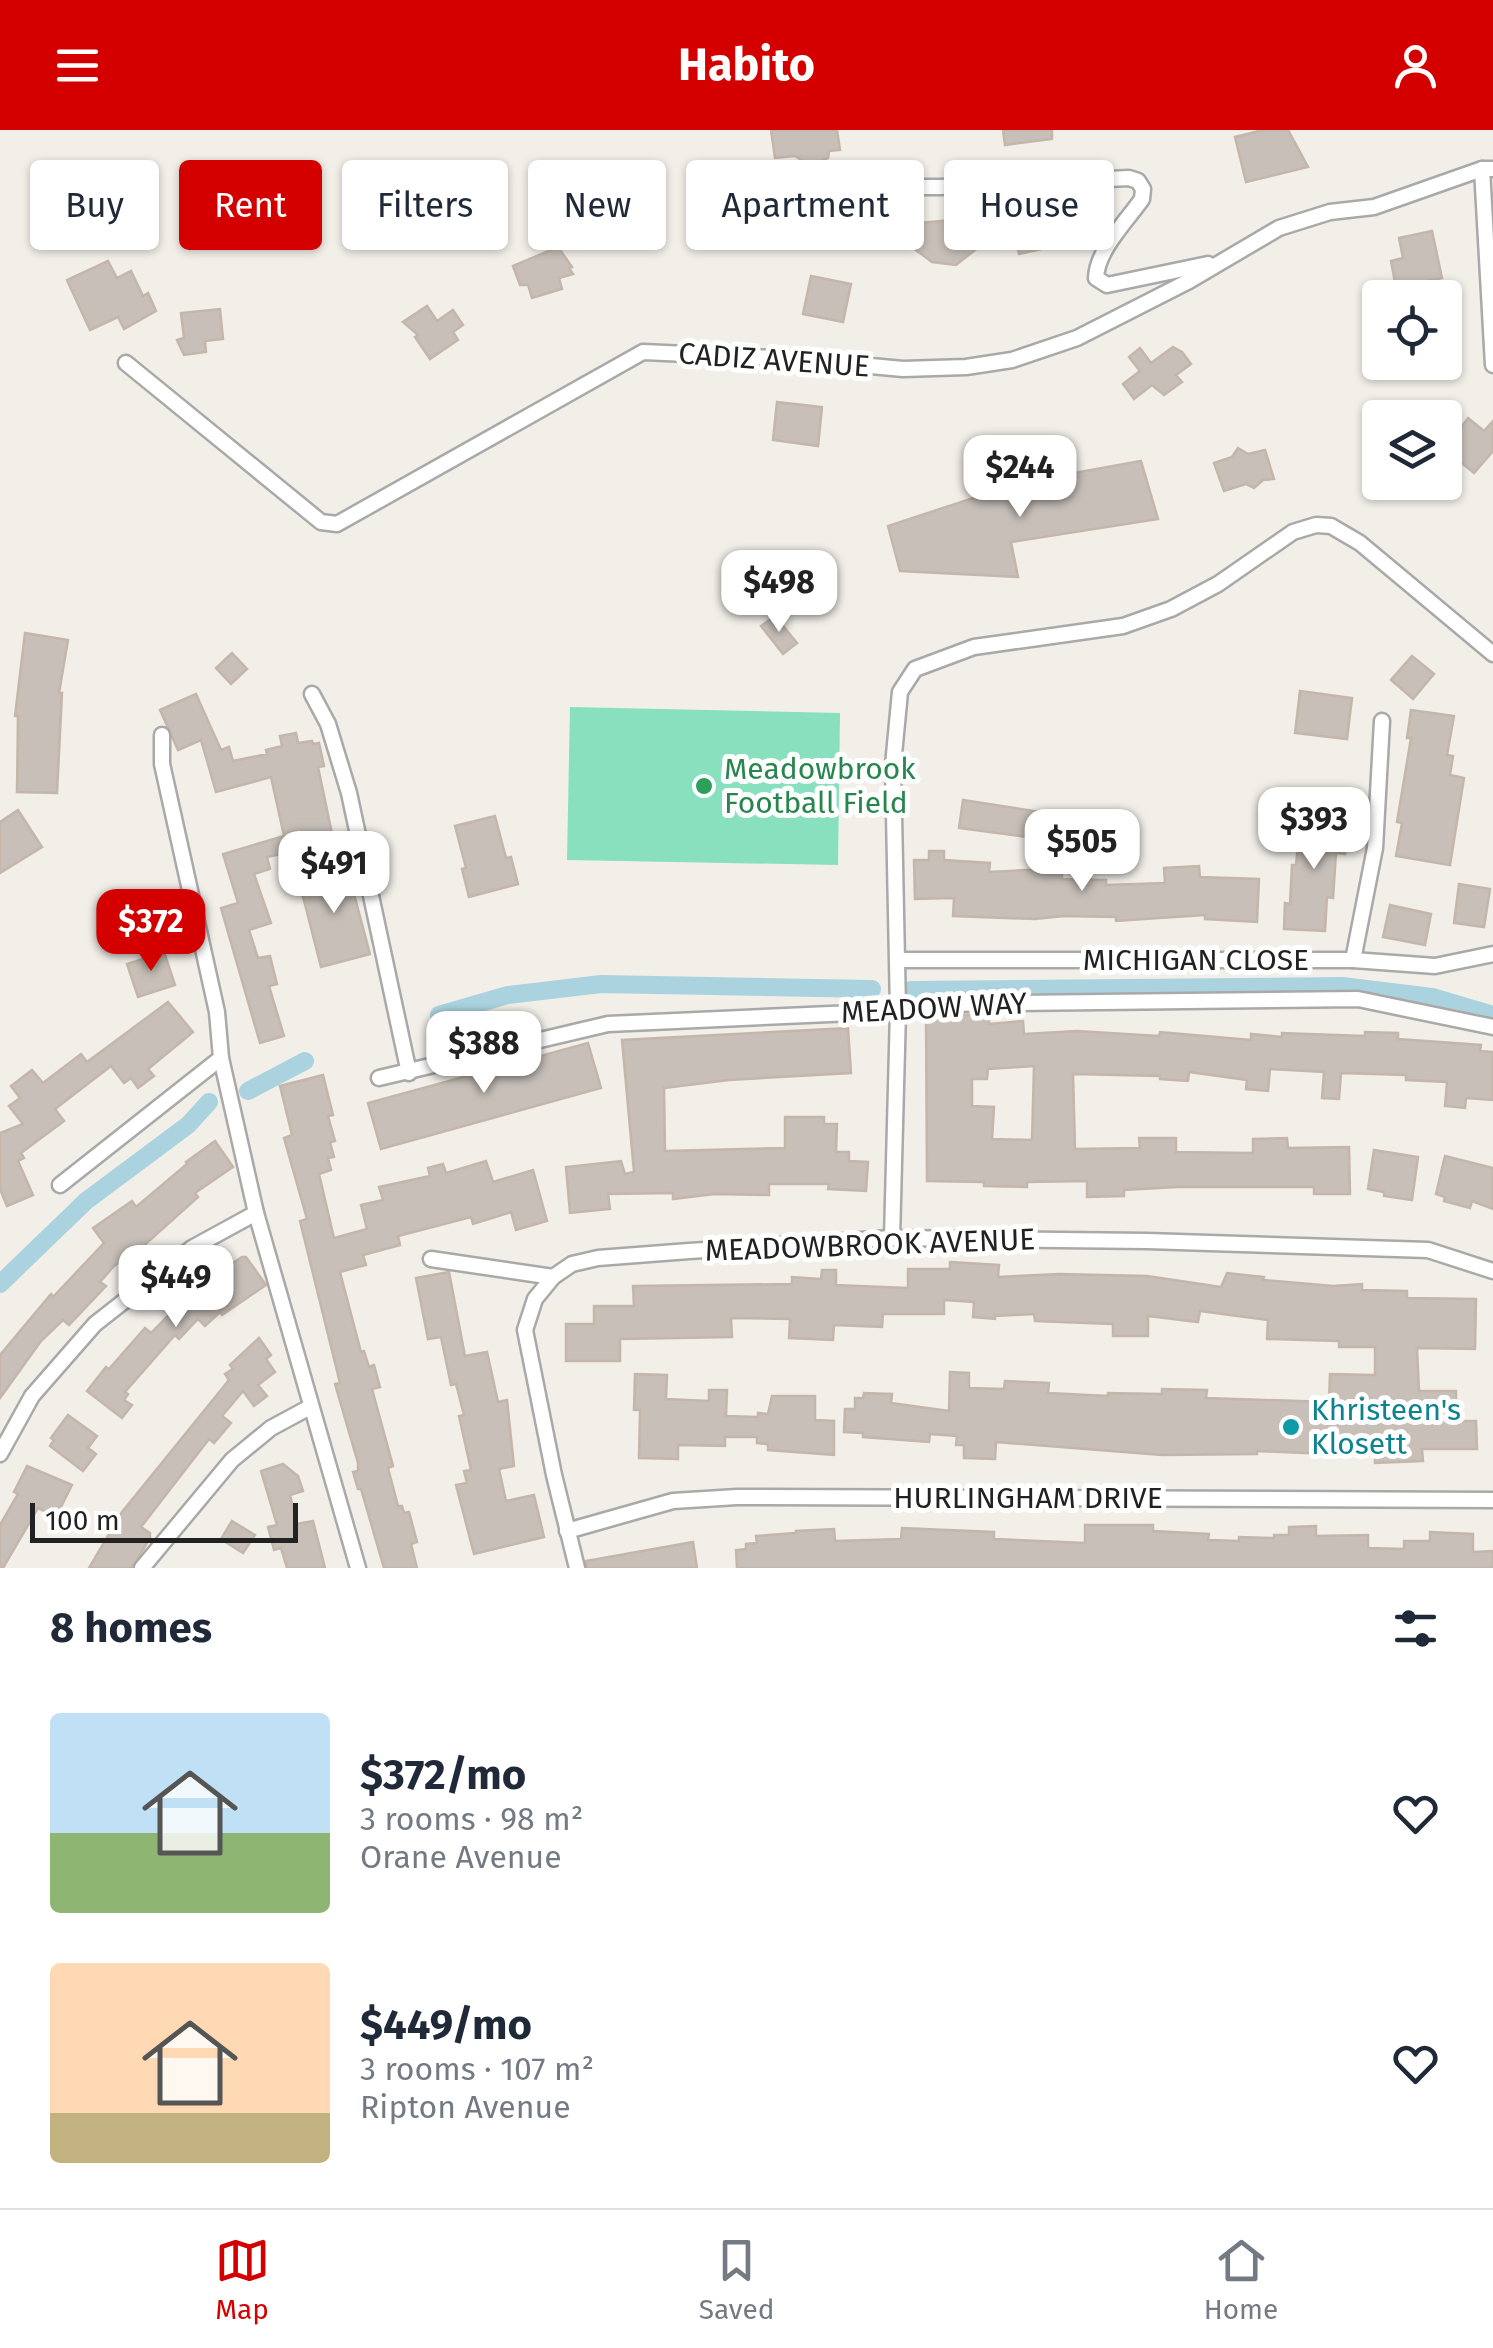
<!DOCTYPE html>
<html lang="en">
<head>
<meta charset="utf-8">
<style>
	:root { --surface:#fff; --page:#f6f6f7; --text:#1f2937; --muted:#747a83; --line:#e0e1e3; --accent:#d40000 }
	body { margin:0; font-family:"Fira Sans",sans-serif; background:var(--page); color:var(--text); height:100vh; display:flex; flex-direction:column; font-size:38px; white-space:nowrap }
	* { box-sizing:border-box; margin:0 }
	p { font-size:32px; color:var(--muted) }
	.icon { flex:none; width:55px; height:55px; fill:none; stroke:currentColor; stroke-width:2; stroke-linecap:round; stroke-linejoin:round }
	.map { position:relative; height:1438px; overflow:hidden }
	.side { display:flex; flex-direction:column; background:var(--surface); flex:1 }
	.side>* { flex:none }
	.top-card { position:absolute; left:30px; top:30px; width:1435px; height:90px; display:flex; gap:20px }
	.controls { position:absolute; left:1362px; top:150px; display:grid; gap:20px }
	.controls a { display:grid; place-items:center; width:100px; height:100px; border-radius:10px; background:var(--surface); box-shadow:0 2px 8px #0004; font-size:50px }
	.scale { position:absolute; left:30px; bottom:25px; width:268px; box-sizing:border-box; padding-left:10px; border:5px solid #222; border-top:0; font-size:28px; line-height:35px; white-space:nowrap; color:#222; -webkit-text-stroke:8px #fff; paint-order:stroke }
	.price { position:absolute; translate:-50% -85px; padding:0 22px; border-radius:20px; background:#fff; color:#222; font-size:32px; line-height:65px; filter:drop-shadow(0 2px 5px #0008) }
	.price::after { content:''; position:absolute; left:50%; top:60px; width:30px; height:22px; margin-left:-15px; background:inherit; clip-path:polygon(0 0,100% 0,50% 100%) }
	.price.on { background:var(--accent); color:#fff }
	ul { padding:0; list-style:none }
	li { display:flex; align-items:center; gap:30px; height:250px; padding:0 50px }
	li span { display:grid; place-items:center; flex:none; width:280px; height:200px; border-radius:10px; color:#555 }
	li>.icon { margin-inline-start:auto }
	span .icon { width:120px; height:120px; fill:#fffc; stroke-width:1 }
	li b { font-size:42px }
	h2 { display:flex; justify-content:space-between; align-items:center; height:120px; padding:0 50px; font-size:42px }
	.pill { padding:0 35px; border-radius:10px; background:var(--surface); box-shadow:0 2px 8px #0004; font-size:35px; line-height:90px }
	.pill.on { background:var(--accent); color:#fff }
	header { display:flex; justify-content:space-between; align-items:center; height:130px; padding:0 50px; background:var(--accent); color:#fff; font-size:45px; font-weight:700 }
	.tabs { display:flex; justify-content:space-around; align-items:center; height:140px; border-top:2px solid var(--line); background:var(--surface); font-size:28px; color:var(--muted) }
	.tabs a { display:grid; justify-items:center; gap:5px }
	.tabs .on { color:var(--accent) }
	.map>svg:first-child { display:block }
	.pitch { fill:#88e0be }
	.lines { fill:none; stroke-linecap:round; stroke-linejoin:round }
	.canal { stroke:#aad3df; stroke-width:18 }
	.building { fill:#c7bfb8; stroke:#c4b6ab; stroke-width:2.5; fill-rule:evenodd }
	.street-casing { stroke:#a9a9a9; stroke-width:19 }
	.street { stroke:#fff; stroke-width:14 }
	.leisure-dot { fill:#2e9e5b; stroke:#fff; stroke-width:4 }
	.culture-dot { fill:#0f9aa8; stroke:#fff; stroke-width:4 }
	.labels { text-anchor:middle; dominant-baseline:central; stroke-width:10; stroke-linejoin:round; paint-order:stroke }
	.street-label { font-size:30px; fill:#222; stroke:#fff }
	.leisure-label { font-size:30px; fill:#27864d; stroke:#fff; text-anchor:start }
	.culture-label { font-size:30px; fill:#0d838f; stroke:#fff; text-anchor:start }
</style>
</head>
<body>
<header><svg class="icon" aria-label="menu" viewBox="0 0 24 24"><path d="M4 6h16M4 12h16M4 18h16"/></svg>Habito<svg class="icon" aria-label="person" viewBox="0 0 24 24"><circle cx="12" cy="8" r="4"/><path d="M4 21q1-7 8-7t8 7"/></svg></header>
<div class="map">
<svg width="1493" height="1438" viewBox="0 0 1493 1438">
	<rect width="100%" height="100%" fill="#f2efe9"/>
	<polygon class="pitch" points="570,577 840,583 838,735 567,730"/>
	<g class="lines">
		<g class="canal">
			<polyline points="910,860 1342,856 1432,867 1493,885"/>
			<polyline points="439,885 508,865 601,854 872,859"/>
			<polyline points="248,961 305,931"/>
			<polyline points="0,1154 86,1071 188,995 209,972"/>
		</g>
	</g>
	<g class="building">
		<polygon points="771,0 837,0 840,20 829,21 828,28 820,32 808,34 795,26 775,28"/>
		<polygon points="1003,0 1052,0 1052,9 1005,15"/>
		<polygon points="1263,0 1288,0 1308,37 1246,52 1235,7"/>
		<polygon points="1054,83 1056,96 1068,93 1073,112 1019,124 1012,92"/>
		<polygon points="975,88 985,112 956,135 932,132 897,106 896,95"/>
		<polygon points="1432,101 1442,148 1396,158 1391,131 1403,128 1399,108"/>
		<polygon points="558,117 572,137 569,138 573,144 559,148 562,159 532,168 528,155 520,155 513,136"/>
		<polygon points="108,131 117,148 131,141 143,166 148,163 156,181 124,199 118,187 90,200 67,150"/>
		<polygon points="811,146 851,154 843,192 803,184"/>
		<polygon points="427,176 437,191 453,180 463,195 453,202 458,210 430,229 415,207 418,205 403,192"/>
		<polygon points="220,179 223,209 205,211 206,222 184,225 177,210 184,208 181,183"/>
		<polygon points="1173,217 1182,222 1191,234 1176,245 1182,252 1164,265 1152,255 1134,269 1123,254 1140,241 1129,227 1140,218 1151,233"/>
		<polygon points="777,272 822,277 818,316 773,310"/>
		<polygon points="1468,288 1484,301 1493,291 1493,321 1474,343 1445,319"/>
		<polygon points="1238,318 1248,324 1265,320 1274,349 1263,350 1254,358 1246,354 1224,361 1214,333 1232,327"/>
		<polygon points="1141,331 1158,389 1011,412 1018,447 900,441 888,396 1019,353"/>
		<polygon points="775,486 797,513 783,524 761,496"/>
		<polygon points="25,503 68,510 59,563 62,563 57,663 17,662 18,586 15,586"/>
		<polygon points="232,523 247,539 231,554 216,538"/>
		<polygon points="1412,526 1434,544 1413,569 1391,550"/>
		<polygon points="1300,561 1352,568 1347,609 1295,603"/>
		<polygon points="196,564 221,620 229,617 233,631 267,624 266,620 282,616 280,606 296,603 298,613 312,611 313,614 319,613 324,636 318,637 334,713 267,727 270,739 254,744 271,793 249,800 258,828 270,826 277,854 269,856 284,906 260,913 221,778 238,773 223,724 284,706 271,647 216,662 201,610 178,620 160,580"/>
		<polygon points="1411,580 1454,586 1447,625 1453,626 1450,645 1464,648 1450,735 1396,726 1402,693 1397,692 1411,608 1407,608"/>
		<polygon points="963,670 1053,684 1050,710 959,698"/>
		<polygon points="18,680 42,717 0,743 0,692"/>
		<polygon points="495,686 506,728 511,727 518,754 469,767 462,739 466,738 455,696"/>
		<polygon points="1301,686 1348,691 1345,724 1336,723 1333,768 1327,767 1325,801 1284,799 1285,773 1290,774 1292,735 1296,735"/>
		<polygon points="929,721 944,721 944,730 990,733 989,742 1062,738 1062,749 1106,750 1106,755 1165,753 1164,738 1199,736 1200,747 1259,749 1257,792 1205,789 1205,785 1116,791 1116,787 1064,786 1035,789 953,786 954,768 915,769 914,730 929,730"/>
		<polygon points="346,734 370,824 321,837 298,747"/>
		<polygon points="1459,754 1490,759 1484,797 1454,793"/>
		<polygon points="1390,775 1431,784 1425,815 1383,807"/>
		<polygon points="164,822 175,855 138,867 127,834"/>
		<polygon points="168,872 193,902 148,939 154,946 138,958 131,948 124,953 111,936 55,979 64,991 21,1023 24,1028 18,1031 33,1065 7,1076 0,1059 0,1003 23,994 9,976 20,968 11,956 32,940 43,953 81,924 87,932"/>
		<path d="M955 884 989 886V894L1023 891 1024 904 1077 901 1159 906 1160 902 1251 910V904L1282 907V903L1365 906V902L1398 903V909L1481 915 1480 921 1493 922V970L1466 968 1465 978 1445 976 1447 952 1406 950V945L1341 943 1339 969 1322 968 1324 942 1270 939 1268 961 1246 959 1247 950 1189 942 1188 951 1160 949V946L1073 944 1075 1019 1140 1018 1139 1008H1176V1022L1253 1023V1009L1287 1008 1288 1018 1349 1017 1350 1064H1314V1057H1177L1124 1060V1066L1087 1067V1051L1027 1052V1057L984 1056V1052L927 1051 926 886ZM1034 936 1032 1010 992 1009 994 977 972 976V949H987L988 939Z"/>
		<polygon points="848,898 851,943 729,950 664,958 665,1021 785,1018 785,987 824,987 824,994 837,994 836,1022 849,1022 849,1031 868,1032 866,1061 828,1059 829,1054 769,1054 769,1065 715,1064 673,1069 673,1063 608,1064 610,1079 570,1083 566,1037 621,1031 625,1044 634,1042 622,910"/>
		<polygon points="588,913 601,958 381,1019 368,973"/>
		<polygon points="323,945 333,985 328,986 335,1011 330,1012 334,1027 328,1028 331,1040 319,1044 334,1108 367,1099 361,1075 383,1070 379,1057 430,1046 428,1038 443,1034 446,1043 486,1031 493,1052 533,1040 547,1091 516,1100 511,1082 473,1094 471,1087 398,1106 400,1115 363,1125 366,1135 340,1142 361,1222 364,1221 369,1237 374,1235 380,1257 372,1259 393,1336 388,1338 398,1376 402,1376 404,1383 409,1382 417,1412 411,1414 417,1438 384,1438 361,1359 358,1359 353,1342 358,1341 358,1333 335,1254 340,1253 300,1091 307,1089 284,1008 292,1005 280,956"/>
		<polygon points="215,1011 233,1037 195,1063 198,1067 141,1118 145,1123 130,1133 127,1128 114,1136 100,1152 106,1156 69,1195 63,1190 41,1211 0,1268 0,1225 51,1164 53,1167 104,1113 93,1098 132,1071 136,1077 187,1034 186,1032"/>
		<polygon points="1374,1020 1418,1027 1412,1070 1384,1066 1384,1062 1368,1059"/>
		<polygon points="1445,1026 1493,1038 1493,1079 1472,1071 1470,1078 1444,1071 1445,1067 1436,1064"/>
		<polygon points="242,1127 246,1127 266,1155 222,1185 220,1182 205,1196 198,1189 179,1209 175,1205 125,1262 128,1264 124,1270 132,1275 122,1288 87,1261 106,1237 109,1239 145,1198 151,1203 195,1158"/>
		<polygon points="950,1132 999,1135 998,1147 1059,1144 1147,1146 1221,1157 1227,1143 1264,1147 1263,1150 1333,1156 1362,1154 1362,1160 1407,1161 1407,1168 1476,1169 1475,1219 1417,1218 1419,1261 1456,1261 1456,1291 1476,1291 1477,1319 1422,1319 1423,1331 1375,1333 1375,1326 1257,1321 1257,1324 1162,1325 996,1312 995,1329 964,1328 964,1315 956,1315 957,1306 930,1304 929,1312 863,1307 863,1303 844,1302 845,1279 855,1279 855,1268 863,1268 864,1263 892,1264 891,1273 949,1281 950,1242 969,1243 969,1258 1004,1259 1005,1251 1049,1253 1048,1263 1108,1266 1108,1263 1162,1264 1162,1259 1207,1260 1206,1268 1329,1272 1330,1244 1375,1245 1375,1217 1339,1217 1339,1211 1267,1209 1268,1190 1200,1181 1198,1192 1148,1186 1148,1206 1113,1206 1113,1194 1035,1191 1034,1184 995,1186 995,1189 973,1187 974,1172 944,1170 944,1184 883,1184 882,1197 834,1195 833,1210 789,1208 790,1189 731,1188 732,1207 620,1209 620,1231 566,1231 566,1194 594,1194 594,1176 634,1176 633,1156 792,1154 792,1147 821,1149 822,1140 836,1140 836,1155 908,1158 908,1139 950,1139"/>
		<polygon points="449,1142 465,1226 487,1222 498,1272 507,1270 514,1336 499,1339 506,1371 534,1365 544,1407 474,1424 456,1355 467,1353 464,1341 471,1340 459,1286 464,1285 456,1254 451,1255 441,1207 428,1209 416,1148"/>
		<polygon points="259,1208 271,1225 266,1229 275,1242 258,1255 267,1266 254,1276 243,1261 222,1286 231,1293 214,1313 209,1309 141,1397 150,1403 150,1408 132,1438 89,1438 122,1382 229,1250 225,1244 233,1239 230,1235"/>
		<polygon points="635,1244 667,1245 666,1269 709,1271 709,1260 727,1260 726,1286 758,1287 758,1283 768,1284 772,1266 815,1266 815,1290 834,1291 834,1325 768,1320 768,1314 757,1313 757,1307 725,1307 725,1316 678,1315 678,1329 639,1328 640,1280 634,1280"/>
		<polygon points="68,1285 97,1306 88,1318 96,1324 83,1341 50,1316 54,1310 51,1308"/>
		<polygon points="283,1334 298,1346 303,1361 290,1365 297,1394 313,1391 325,1438 287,1438 281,1418 274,1420 268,1397 277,1395 261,1341"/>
		<polygon points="27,1336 72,1355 60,1379 57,1377 53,1385 38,1378 3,1438 0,1438 0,1395 18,1364 14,1362"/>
		<polygon points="232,1391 255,1405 243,1423 221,1409"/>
		<polygon points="1085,1395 1153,1395 1153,1401 1209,1404 1208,1410 1239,1411 1239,1407 1274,1408 1274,1405 1289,1405 1289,1397 1316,1396 1316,1406 1368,1405 1368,1418 1404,1419 1404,1411 1430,1411 1430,1402 1473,1404 1473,1422 1493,1421 1493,1438 737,1438 736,1420 746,1419 746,1414 757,1413 756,1406 796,1403 796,1401 834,1399 835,1411 901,1409 902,1398 994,1402 994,1409 1085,1413"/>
		<polygon points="693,1412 697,1438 587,1438 586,1431"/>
	</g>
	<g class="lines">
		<g class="street-casing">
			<g id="street">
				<polyline points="1493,39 1482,39 1493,235"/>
				<path d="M771 71 866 57H941L1129 48 1138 51 1143 59 1142 69C1126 92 1097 120 1096 148L1107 155 1208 134"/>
				<polyline points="126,233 321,392 337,394 643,222 796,229 903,239 966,237 1012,230 1077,208 1189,151 1279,98 1330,82 1374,77 1482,39"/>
				<polyline points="312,564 328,594 349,663 409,943"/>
				<polyline points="162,605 162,634 217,882 221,928 256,1083 358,1438"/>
				<polyline points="898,830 1353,830 1435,836 1493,824"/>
				<polyline points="1353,830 1375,718 1382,591"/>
				<polyline points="379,948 608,894 898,881 932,874 1358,869 1493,897"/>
				<polyline points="60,1055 221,928"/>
				<polyline points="892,1108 898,881 893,635 900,562 915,539 974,517 1123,496 1171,479 1218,454 1293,402 1316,395 1331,396 1360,413 1493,524"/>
				<polyline points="431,1129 553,1147"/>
				<polyline points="0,1324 32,1266 95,1194 192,1118 256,1083"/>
				<polyline points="567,1401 673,1371 737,1367 1493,1370"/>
				<polyline points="142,1438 232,1330 271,1298 310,1277"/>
				<polyline points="577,1438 554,1345 525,1200 535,1169 553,1147 572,1134 598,1128 689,1121 892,1108 1147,1111 1428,1120 1493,1141"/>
			</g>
		</g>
		<use href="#street" class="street"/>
	</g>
	<circle class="leisure-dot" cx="704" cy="656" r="10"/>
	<circle class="culture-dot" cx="1291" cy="1297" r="10"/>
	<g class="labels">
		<g class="street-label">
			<text transform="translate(774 230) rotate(4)">CADIZ AVENUE</text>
			<text x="1196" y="830">MICHIGAN CLOSE</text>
			<text transform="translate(934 878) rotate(-3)">MEADOW WAY</text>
			<text transform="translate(870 1115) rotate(-2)">MEADOWBROOK AVENUE</text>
			<text x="1028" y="1368">HURLINGHAM DRIVE</text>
		</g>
		<g class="leisure-label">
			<text x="724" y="639">Meadowbrook<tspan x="724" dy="34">Football Field</tspan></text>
		</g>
		<g class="culture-label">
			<text x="1311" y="1280">Khristeen's<tspan x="1311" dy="34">Klosett</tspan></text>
		</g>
	</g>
</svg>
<div class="controls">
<a><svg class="icon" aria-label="locate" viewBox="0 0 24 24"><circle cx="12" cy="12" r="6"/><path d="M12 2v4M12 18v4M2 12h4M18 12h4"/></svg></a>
<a><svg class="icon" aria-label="layers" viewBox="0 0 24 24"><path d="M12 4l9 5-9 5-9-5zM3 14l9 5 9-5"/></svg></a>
</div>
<div class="scale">100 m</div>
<b class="price" style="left:1020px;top:390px">$244</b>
<b class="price" style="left:779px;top:505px">$498</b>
<b class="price" style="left:1314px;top:742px">$393</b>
<b class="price" style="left:1082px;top:764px">$505</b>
<b class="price" style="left:334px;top:786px">$491</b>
<b class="price on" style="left:151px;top:844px">$372</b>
<b class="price" style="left:484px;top:966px">$388</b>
<b class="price" style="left:176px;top:1200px">$449</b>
<div class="top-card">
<a class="pill">Buy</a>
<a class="pill on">Rent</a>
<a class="pill">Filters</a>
<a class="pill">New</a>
<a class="pill">Apartment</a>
<a class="pill">House</a>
</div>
</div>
<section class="side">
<h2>8 homes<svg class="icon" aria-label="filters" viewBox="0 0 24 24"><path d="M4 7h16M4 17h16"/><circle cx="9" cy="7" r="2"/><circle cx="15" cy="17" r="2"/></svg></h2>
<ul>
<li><span style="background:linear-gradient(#bfe0f5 60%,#8fb573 0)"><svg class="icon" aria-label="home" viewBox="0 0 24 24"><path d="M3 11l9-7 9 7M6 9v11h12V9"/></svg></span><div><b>$372/mo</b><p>3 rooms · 98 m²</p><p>Orane Avenue</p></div><svg class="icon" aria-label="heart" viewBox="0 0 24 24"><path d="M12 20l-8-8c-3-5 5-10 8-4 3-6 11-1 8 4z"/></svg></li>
<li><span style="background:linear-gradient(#ffd9b3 75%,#c2b280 0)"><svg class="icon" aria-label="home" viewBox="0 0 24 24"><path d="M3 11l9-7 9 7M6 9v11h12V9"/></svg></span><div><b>$449/mo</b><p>3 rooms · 107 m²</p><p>Ripton Avenue</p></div><svg class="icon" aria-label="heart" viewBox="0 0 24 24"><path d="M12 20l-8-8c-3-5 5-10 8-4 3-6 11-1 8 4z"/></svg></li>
</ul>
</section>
<nav class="tabs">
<a class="on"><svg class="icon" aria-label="map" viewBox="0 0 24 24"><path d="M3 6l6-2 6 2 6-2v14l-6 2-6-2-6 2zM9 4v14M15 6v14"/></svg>Map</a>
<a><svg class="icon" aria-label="saved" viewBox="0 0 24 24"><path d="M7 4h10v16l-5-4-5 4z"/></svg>Saved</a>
<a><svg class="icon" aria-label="home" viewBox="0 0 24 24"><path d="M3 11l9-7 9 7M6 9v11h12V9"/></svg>Home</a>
</nav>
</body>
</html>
